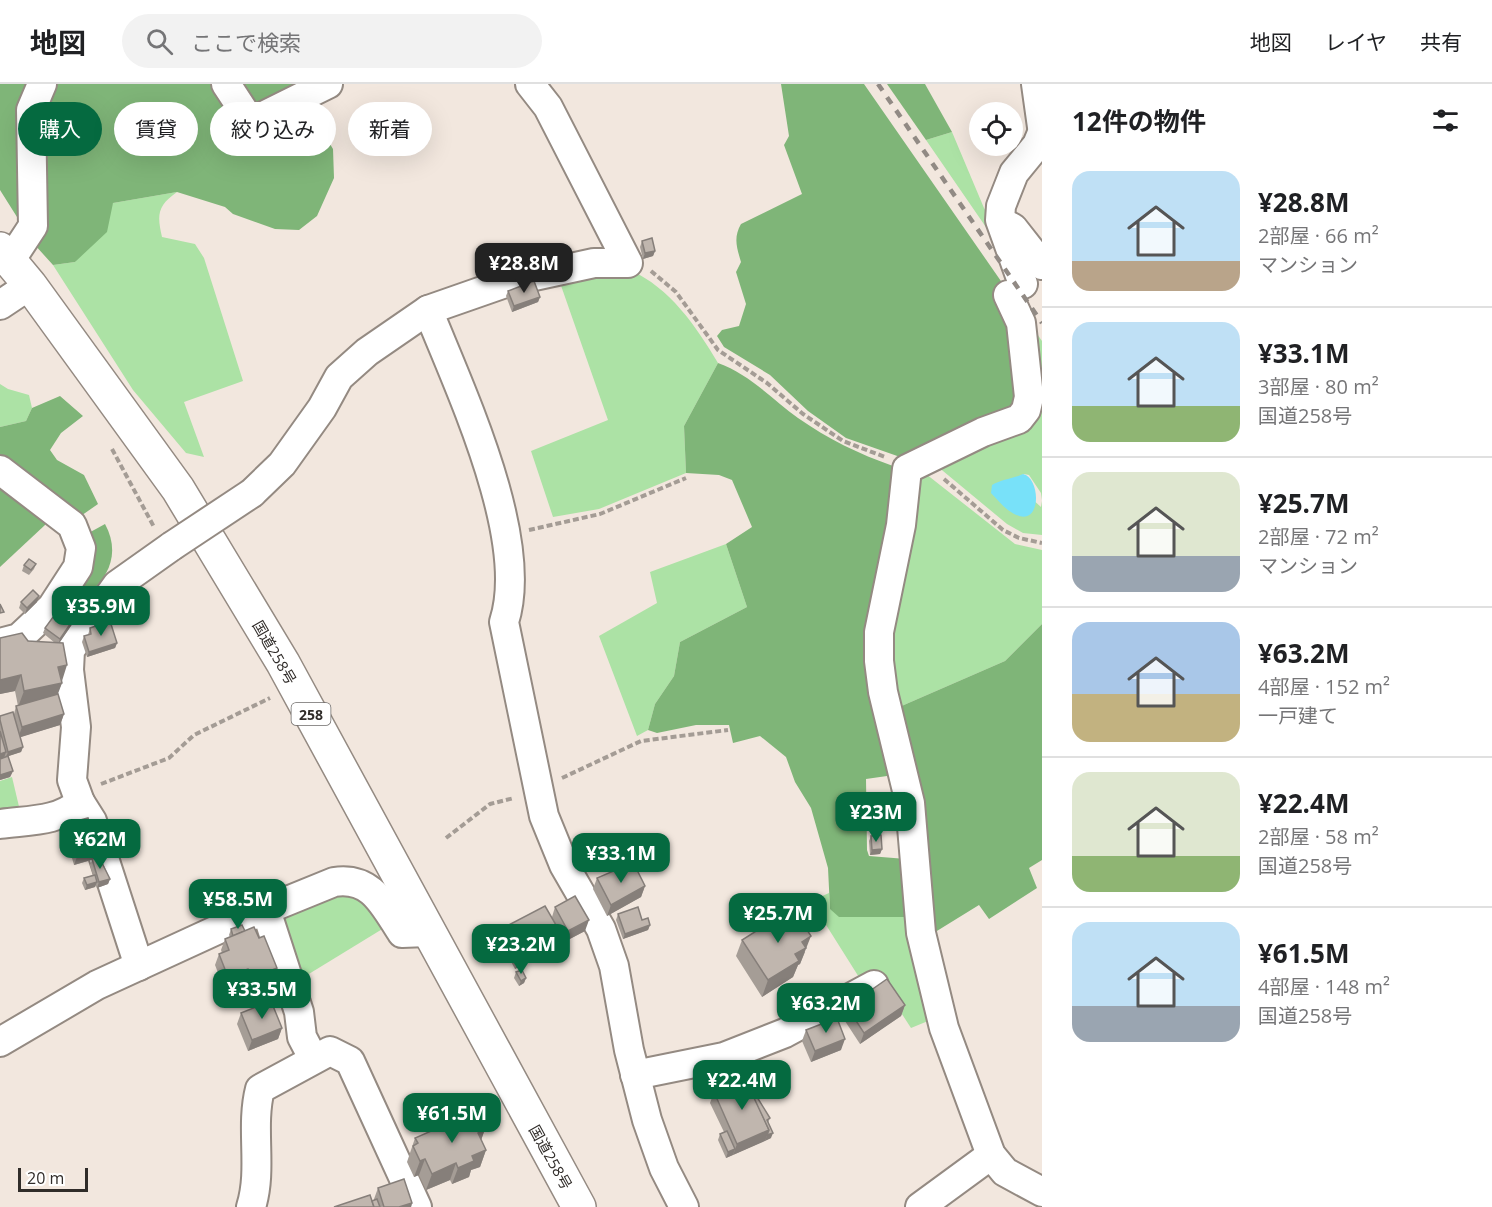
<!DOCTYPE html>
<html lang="ja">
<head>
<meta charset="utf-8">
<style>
	:root { --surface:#fff; --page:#f2f2f2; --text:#202124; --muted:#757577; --line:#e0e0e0; --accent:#056a40 }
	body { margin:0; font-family:"Open Sans","Noto Sans JP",sans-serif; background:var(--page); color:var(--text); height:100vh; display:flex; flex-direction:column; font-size:22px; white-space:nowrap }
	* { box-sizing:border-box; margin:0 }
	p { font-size:20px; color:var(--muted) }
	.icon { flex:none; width:33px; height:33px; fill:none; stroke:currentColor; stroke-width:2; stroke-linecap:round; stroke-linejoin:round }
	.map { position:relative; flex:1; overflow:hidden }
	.drawer { display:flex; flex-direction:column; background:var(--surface); width:450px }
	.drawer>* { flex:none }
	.banner { position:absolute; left:18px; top:18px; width:570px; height:54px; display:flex; gap:12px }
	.buttons { position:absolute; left:969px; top:18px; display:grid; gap:12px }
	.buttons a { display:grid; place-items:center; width:54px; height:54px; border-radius:50%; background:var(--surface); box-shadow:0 6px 24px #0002; font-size:30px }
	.scale { position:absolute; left:18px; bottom:15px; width:70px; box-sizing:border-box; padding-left:6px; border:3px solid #302c29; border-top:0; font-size:16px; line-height:21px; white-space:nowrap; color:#302c29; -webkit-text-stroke:4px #fff; paint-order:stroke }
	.price { position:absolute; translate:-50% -51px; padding:0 14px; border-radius:12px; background:var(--accent); color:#fff; font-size:20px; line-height:39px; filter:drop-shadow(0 2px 3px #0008) }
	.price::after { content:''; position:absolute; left:50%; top:36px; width:18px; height:14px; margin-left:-9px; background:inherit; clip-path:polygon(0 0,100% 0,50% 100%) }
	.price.selected { background:#222; color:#fff }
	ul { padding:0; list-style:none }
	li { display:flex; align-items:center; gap:18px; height:150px; padding:0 30px }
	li+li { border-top:2px solid var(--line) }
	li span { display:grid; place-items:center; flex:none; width:168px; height:120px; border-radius:18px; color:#555 }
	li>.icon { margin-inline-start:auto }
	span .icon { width:72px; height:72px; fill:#fffc; stroke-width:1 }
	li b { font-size:26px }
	h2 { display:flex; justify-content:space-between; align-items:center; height:72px; padding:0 30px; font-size:26px }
	.pill { padding:0 21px; border-radius:27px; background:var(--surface); box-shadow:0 6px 24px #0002; font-size:21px; line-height:54px }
	.pill.selected { background:var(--accent); color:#fff }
	header { display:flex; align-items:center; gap:36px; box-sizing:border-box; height:84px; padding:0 30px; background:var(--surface); border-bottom:2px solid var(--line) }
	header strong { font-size:28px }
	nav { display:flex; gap:33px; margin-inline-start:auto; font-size:21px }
	.search { width:420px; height:54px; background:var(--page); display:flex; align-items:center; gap:15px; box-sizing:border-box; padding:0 21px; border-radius:33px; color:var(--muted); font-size:22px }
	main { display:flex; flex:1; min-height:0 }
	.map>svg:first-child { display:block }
	.green { fill:#ace2a5 }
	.forest { fill:#7fb578 }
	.water { fill:#78e1f9 }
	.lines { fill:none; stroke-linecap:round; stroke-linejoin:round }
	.minor-casing { stroke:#948a82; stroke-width:32 }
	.trunk-casing { stroke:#948a82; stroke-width:36 }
	.path { stroke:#a49c95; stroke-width:4; stroke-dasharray:6 3; stroke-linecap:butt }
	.minor { stroke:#fff; stroke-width:28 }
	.trunk { stroke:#fff; stroke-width:33 }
	.rail { stroke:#918a84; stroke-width:4.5; stroke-dasharray:8 8; stroke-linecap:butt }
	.minor-bridge-casing { stroke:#948a82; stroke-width:32; stroke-linecap:butt }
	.minor-bridge { stroke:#fff; stroke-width:28 }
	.wall { fill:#a59d96 }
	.shaded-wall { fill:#867f7a }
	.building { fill:#c0b6ae; stroke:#867f7a; stroke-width:1.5 }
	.labels { text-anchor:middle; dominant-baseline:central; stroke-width:5; stroke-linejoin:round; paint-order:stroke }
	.shield { fill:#fff; stroke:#6e6b69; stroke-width:1.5 }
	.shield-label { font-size:14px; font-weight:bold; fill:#302c29 }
	.street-label { font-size:15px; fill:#302c29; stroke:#fff }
</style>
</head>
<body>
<header>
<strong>地図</strong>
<div class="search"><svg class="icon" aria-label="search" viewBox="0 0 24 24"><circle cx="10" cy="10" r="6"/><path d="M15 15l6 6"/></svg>ここで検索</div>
<nav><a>地図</a><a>レイヤ</a><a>共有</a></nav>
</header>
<main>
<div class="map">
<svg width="1042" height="1123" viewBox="0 0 1042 1123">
	<rect width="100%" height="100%" fill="#f2e7de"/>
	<g class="green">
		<polygon points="952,48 984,124 1005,161 1001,165 926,56"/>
		<path d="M177 108C157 122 157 131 162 153L195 160 204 174 243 297 184 318 204 373 186 369 133 306 53 181 75 178 113 119Z"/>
		<path d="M630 186C670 204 696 242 718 279L684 342 686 389 599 425 553 433 531 367 608 336 558 193Z"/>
		<polygon points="1023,230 1042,257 1042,416 1041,409 1029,391 1024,390 1011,396 1041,423 1042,417 1042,451 1023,449 1007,440 937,382"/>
		<polygon points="0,300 8,305 29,311 32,324 26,337 0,343"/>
		<polygon points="926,390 1015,460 1042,466 1042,540 1005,577 897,624 888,585 912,393"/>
		<polygon points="726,460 747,523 680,558 674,592 655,620 648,646 637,652 599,552 657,519 650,488"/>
		<polygon points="12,693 21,731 0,735 0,697"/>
		<polygon points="331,803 366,811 384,844 299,896 280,825"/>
		<polygon points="829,809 830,825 907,833 928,937 911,944 876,890 862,898 811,817"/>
	</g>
	<g class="forest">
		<polygon points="0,0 315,0 321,13 318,40 333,65 334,94 317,132 299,146 275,145 233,130 225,123 177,108 113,119 107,148 75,178 53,181 34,160 0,106"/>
		<path d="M781 0H864L1003 200 1022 320 903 374 846 354 808 327 770 291 724 263 717 252 722 246 739 242 746 220 736 188 741 178C737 164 733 154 741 140L802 110 784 61 789 52Z"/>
		<polygon points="887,0 925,0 952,48 926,56"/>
		<path d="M718 279C749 290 772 315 798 334 828 355 859 370 893 382L898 391 872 546 894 691 866 695 867 766 869 772 906 775 907 833H839L830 825 828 784 811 724 795 698 786 673 760 652 733 659 729 641H696L657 649 648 646 655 620 674 592 680 558 747 523 726 460 752 443 732 396 719 391 686 389 684 342Z"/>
		<polygon points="60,312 83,332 61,349 50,366 57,376 84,391 98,420 75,436 0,378 0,343 26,337 32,324"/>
		<polygon points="0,393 49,431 45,441 0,483"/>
		<path d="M105 440C125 477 100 506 69 523L85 451Z"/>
		<polygon points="1042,540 1042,776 1029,784 1037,804 989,835 979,821 932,850 897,624 1005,577"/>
	</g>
	<path class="water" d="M1023 390C1042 394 1042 449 1011 428 1004 424 997 415 991 409L992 401C1002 395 1012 395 1023 390Z"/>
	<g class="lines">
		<g class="minor-casing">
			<g id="minor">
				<polyline points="226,0 251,38 328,0"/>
				<polyline points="1036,0 1042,43"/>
				<polyline points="1007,141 1013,144 1042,181"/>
				<polyline points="10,177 33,142 31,26 42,0"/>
				<polyline points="1023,200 1000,136 1001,122 1014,89 1037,61 1042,49"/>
				<polyline points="1008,211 1021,239 1029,313 1026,326 1019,335 983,348 907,385 901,441 879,548 879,577 883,608 910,719 921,849 944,944 991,1071 1005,1088 1042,1108"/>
				<polyline points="0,221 30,201"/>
				<path d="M428 226C460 306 531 455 504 538L544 732 564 781 601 845 614 882 629 966 647 1036 664 1084 684 1123"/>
				<polyline points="0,386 72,441 81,464 78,483 52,523 19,554 0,559"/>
				<polyline points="252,409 282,380 322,324 339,293 367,268 428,226 511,197 594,179 628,179 548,23 530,0"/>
				<polyline points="80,718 92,737 139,882"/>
				<path d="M0 740C29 736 58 738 80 718L72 696 76 643 69 586 70 566 117 501 172 462"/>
				<polyline points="266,826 299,928 302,953 313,974"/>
				<path d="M0 958 97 901 221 844 334 798C372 792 384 822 402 849L427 848"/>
				<polyline points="635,991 724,973 785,949 874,901"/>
				<path d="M251 1123C263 1085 250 1044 260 1005L330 967 350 977 417 1123"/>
				<polyline points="920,1123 991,1071"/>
			</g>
		</g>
		<g class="trunk-casing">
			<polyline id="trunk" points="0,165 30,201 178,405 283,579 579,1123"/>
		</g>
		<g class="path">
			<polyline points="651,187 676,208 718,266 767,299 803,330 843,357 885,373"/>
			<polyline points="112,365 154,443"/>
			<polyline points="944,395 1003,446 1019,454 1042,459"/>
			<polyline points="529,446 600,430 686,394"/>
			<polyline points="562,694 641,657 728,646"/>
			<polyline points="101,700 169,674 194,651 270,614"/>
			<polyline points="446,754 490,720 514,714"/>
		</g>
		<use href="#minor" class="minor"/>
		<use href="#trunk" class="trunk"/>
		<polyline class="rail" points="878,0 1042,239"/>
		<g class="minor-bridge-casing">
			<polyline id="minor-bridge" points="172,462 252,409"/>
		</g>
		<use href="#minor-bridge" class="minor-bridge"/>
	</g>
	<g class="wall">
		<polygon points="642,157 655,167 653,172 643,175 640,163"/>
		<polygon points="508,207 540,213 538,218 512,228 506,212"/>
		<polygon points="36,480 34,485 29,491 22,487 24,481"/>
		<polygon points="21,518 37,518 25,530 19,524"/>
		<polygon points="75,533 73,539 59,559 62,599 57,610 64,630 60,641 20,653 23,663 21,668 8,672 13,687 10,693 0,696 0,632 14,630 16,622 18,622 15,607 0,610 0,554 55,559 43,549 45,544 62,534"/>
		<polygon points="90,544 117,559 115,564 87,573 82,558 84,552 88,551"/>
		<polygon points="69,739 100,773 110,795 108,800 97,804 96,801 95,803 85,806 82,799 84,794 93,791 90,781 92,776 74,781 65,750"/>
		<polygon points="871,752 882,765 880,770 870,771 869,757"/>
		<polygon points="626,786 645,802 641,813 607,832 593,805 597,794"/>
		<polygon points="555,823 585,847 564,858 562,855 559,864 539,879 536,873 515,885 499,855 503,844 552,833"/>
		<polygon points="618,830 642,836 650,841 648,846 623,855 616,836"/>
		<polygon points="231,845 245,847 259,854 273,895 248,905 244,896 224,904 215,881 219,870 222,869 221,866 225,855 230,853 229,851"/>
		<polygon points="742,856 805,868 800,880 798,881 793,893 762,913 736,872"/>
		<polygon points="516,888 526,894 524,899 519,902 514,894"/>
		<polygon points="905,921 901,932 860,960 843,934 847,923"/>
		<polygon points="241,929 282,944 278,955 248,967 237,940"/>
		<polygon points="806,946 841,966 811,978 802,957"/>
		<polygon points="714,1008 754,1014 770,1034 768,1039 771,1054 726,1074 718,1056 720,1050 724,1048 710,1019"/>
		<polygon points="485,1045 481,1056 486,1066 480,1083 471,1086 469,1093 452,1100 450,1096 426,1106 419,1091 414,1093 407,1078 415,1054"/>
		<polygon points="378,1104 412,1119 411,1123 334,1123 374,1116 374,1115"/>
	</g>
	<g class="shaded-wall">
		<polygon points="655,167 653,172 643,175 645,169"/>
		<polygon points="540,213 538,218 512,228 514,222"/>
		<polygon points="39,512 37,518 25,530 27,524"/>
		<polygon points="75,533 73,539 58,561 60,555"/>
		<polygon points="117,559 115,564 87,573 89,568"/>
		<polygon points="67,581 62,597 58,583"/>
		<polygon points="21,591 15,607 0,610 0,596"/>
		<polygon points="62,599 56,615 18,623 24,607"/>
		<polygon points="64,630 60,641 18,654 22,643"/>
		<polygon points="23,663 21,668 6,673 8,668"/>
		<polygon points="6,668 4,674 0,675 0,670"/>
		<polygon points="13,687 10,693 0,696 0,691"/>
		<polygon points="98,764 94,775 74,781 78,770"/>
		<polygon points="882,765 880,770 870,771 872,766"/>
		<polygon points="102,768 100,773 95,775 97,769"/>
		<polygon points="110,795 108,800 97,804 99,798"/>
		<polygon points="97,798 95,803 85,806 87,801"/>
		<polygon points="645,802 641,813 607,832 611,821"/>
		<polygon points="589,836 585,847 564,858 568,847"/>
		<polygon points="650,841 648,846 623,855 625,850"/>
		<polygon points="811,852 800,880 798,881 793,893 762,913 768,896 795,870 802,858"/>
		<polygon points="563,853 559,864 539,879 543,868"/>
		<polygon points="540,862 536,873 515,885 519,874"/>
		<polygon points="277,884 273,895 248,905 252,894"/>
		<polygon points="248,885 244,896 224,904 228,893"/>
		<polygon points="526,894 524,899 519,902 521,897"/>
		<polygon points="905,921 901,932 860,960 864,949"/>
		<polygon points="282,944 278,955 248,967 252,956"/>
		<polygon points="845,955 841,966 811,978 815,967"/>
		<polygon points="485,1045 479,1062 478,1049"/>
		<polygon points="769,1046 765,1057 733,1071 737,1060"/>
		<polygon points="773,1049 771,1054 765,1057 767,1051"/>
		<polygon points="735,1065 733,1071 726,1074 728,1068"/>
		<polygon points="486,1066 480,1083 471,1086 469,1093 452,1100 458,1084 472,1072"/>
		<polygon points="425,1075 419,1091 414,1093 420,1077"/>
		<polygon points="456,1079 450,1096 426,1106 432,1090"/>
		<polygon points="412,1119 411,1123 399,1123"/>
	</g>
	<g class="building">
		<polygon points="652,154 655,167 645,169 642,157"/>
		<polygon points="534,197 540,213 514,222 508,207"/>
		<polygon points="29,475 36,480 31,486 24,481"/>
		<polygon points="33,506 39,512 27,524 21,518"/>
		<polygon points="0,520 4,528 0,529"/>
		<polygon points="67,527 75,533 60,555 45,544 56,529 62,534"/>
		<polygon points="110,537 117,559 89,568 84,552 91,550 90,544"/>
		<polygon points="22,549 28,557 63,559 67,581 58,583 62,599 24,607 21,591 0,596 0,554"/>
		<polygon points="58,610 64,630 22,643 16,622"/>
		<polygon points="13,628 23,663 8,668 0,636 0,632"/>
		<polygon points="0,647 6,668 0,670"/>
		<polygon points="8,672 13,687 0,691 0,675"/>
		<polygon points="88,734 98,764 78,770 69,739"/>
		<polygon points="93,740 102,768 97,769 98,764 90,741"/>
		<polygon points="881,751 882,765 872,766 871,752"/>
		<polygon points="99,773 110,795 99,798 92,775"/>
		<polygon points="625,782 626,786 635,782 645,802 611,821 597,794"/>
		<polygon points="95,791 97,798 87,801 84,794"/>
		<polygon points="575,812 589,836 568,847 555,823"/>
		<polygon points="545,822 563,853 543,868 540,862 519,874 503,844"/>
		<polygon points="638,823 642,836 648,834 650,841 625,850 618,830"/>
		<polygon points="793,824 811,852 802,858 806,864 795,870 799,877 768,896 742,856"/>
		<polygon points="242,841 245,847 233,852 231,845"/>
		<polygon points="254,843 259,854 264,852 277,884 252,894 248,885 228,893 219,870 229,866 225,855"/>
		<polygon points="522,886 526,894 521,897 516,888"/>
		<polygon points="887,895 905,921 864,949 847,923"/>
		<polygon points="271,917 282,944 252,956 241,929"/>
		<polygon points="837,934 845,955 815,967 806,946"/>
		<polygon points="746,994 769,1046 737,1060 714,1008"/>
		<polygon points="757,1013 770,1034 767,1036 773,1049 767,1051 769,1046 754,1014"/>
		<polygon points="477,1027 485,1045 478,1049 486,1066 472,1072 474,1077 458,1084 456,1079 432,1090 425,1075 420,1077 413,1062 418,1059 415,1054"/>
		<polygon points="727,1047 735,1065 728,1068 720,1050"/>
		<polygon points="404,1095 412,1119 399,1123 384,1123 378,1104"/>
		<polygon points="370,1111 374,1123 334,1123"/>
		<polygon points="377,1115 380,1123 374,1123 372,1117"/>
	</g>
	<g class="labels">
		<rect class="shield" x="291.5" y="619" width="39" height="22" rx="4.5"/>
		<g class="shield-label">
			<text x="311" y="630">258</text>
		</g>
		<g class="street-label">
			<text transform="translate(275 568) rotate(60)">国道258号</text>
			<text transform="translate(551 1073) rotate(61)">国道258号</text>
		</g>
	</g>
</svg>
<div class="buttons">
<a><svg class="icon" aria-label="locate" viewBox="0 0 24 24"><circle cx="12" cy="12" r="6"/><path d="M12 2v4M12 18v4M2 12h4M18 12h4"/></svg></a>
</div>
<div class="scale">20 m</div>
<b class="price selected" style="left:524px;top:210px">¥28.8M</b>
<b class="price" style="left:101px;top:553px">¥35.9M</b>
<b class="price" style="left:876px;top:759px">¥23M</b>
<b class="price" style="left:100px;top:786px">¥62M</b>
<b class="price" style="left:621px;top:800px">¥33.1M</b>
<b class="price" style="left:238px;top:846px">¥58.5M</b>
<b class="price" style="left:778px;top:860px">¥25.7M</b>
<b class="price" style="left:521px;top:891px">¥23.2M</b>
<b class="price" style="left:262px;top:936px">¥33.5M</b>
<b class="price" style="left:826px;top:950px">¥63.2M</b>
<b class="price" style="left:742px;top:1027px">¥22.4M</b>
<b class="price" style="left:452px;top:1060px">¥61.5M</b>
<div class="banner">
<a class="pill selected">購入</a>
<a class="pill">賃貸</a>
<a class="pill">絞り込み</a>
<a class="pill">新着</a>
</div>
</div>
<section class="drawer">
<h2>12件の物件<svg class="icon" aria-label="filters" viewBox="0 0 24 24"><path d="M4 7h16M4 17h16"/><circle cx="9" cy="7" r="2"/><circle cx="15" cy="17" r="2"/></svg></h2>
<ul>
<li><span style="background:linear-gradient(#bfe0f5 75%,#b9a48a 0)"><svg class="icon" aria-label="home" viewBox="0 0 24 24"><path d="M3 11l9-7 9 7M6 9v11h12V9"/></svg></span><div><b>¥28.8M</b><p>2部屋 · 66 m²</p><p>マンション</p></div></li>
<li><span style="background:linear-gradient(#bfe0f5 70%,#8fb573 0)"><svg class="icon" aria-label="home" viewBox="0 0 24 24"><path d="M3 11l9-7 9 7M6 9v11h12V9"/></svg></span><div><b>¥33.1M</b><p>3部屋 · 80 m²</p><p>国道258号</p></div></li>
<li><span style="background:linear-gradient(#dfe7d0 70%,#9aa5b1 0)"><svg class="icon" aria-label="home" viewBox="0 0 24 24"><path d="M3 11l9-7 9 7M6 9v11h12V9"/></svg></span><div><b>¥25.7M</b><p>2部屋 · 72 m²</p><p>マンション</p></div></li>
<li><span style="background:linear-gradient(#a9c7e8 60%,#c2b280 0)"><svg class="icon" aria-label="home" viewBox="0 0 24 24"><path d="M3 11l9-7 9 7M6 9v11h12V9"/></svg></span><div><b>¥63.2M</b><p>4部屋 · 152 m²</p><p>一戸建て</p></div></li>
<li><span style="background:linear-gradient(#dfe7d0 70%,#8fb573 0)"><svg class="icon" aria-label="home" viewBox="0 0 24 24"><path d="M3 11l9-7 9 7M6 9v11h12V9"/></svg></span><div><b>¥22.4M</b><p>2部屋 · 58 m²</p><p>国道258号</p></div></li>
<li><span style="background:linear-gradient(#bfe0f5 70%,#9aa5b1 0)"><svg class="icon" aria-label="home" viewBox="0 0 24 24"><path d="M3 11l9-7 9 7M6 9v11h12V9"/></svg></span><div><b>¥61.5M</b><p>4部屋 · 148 m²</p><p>国道258号</p></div></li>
</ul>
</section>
</main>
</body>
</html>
